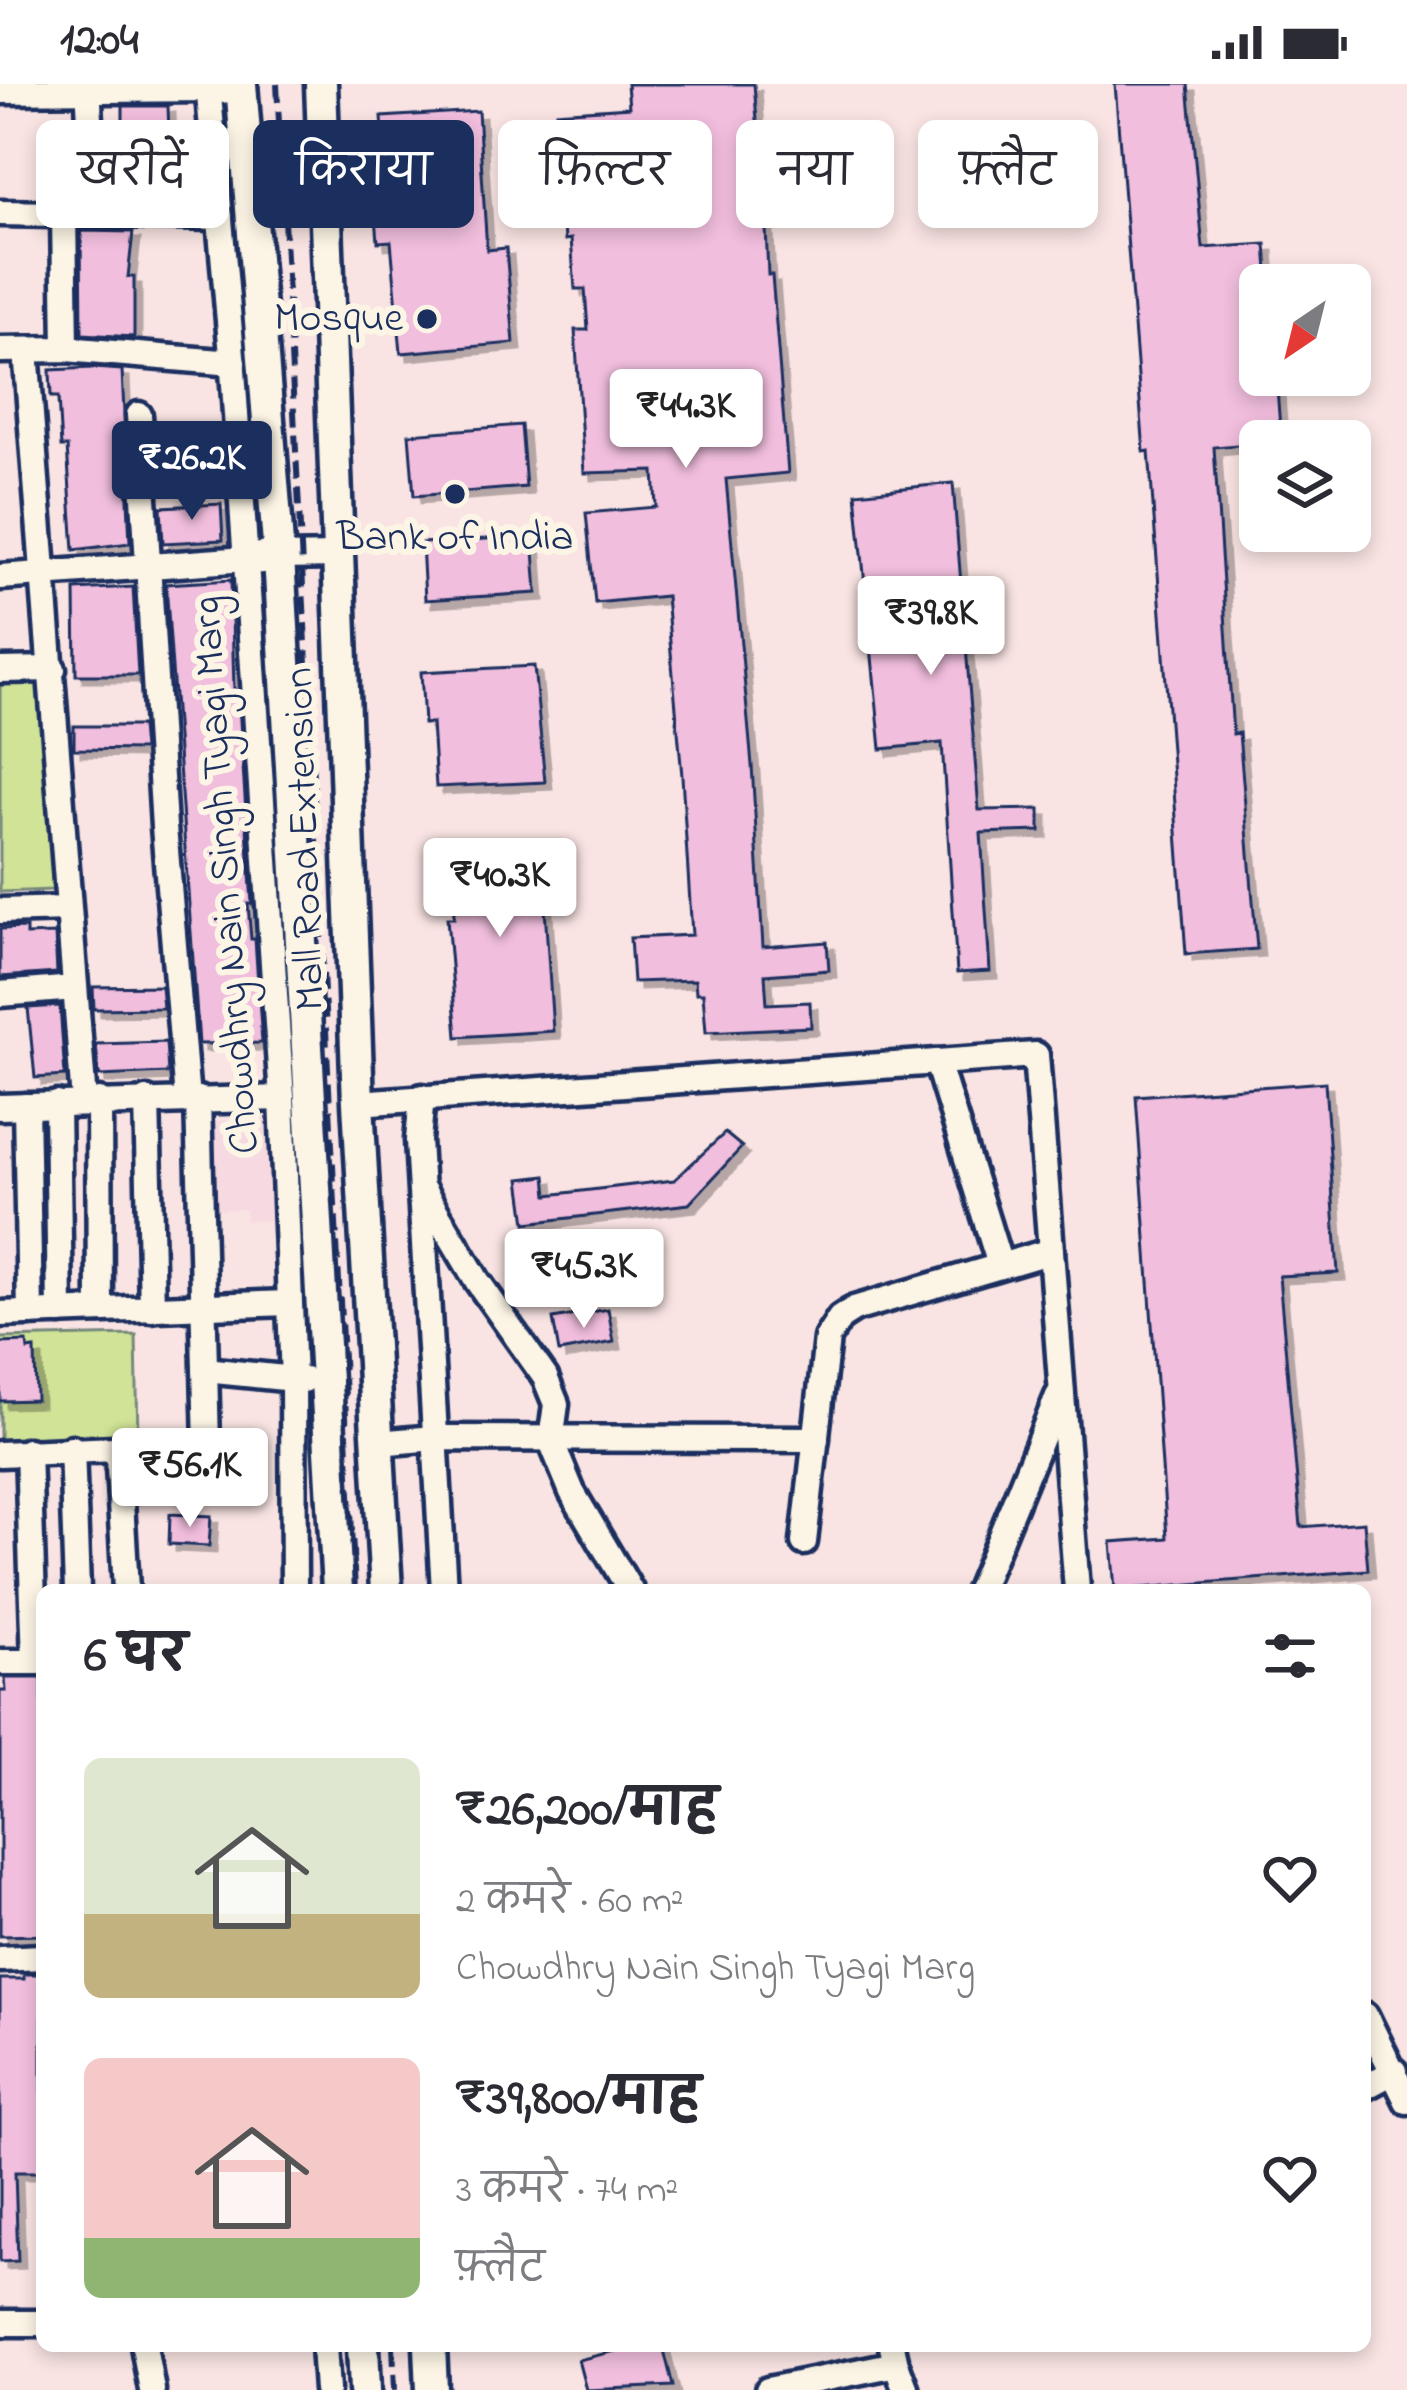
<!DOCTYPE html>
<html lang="hi">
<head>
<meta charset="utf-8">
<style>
	:root { --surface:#fff; --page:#f2f2f3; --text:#2b2b33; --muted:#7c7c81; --accent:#1b2f5e }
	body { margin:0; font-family:"Indie Flower","Playpen Sans Deva",sans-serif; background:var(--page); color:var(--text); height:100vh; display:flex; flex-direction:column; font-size:45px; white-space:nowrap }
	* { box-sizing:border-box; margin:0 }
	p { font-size:39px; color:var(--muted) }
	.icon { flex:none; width:66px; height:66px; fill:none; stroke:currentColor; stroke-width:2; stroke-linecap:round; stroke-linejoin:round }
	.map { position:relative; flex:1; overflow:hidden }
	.sheet { position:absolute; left:36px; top:1500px; width:1335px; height:768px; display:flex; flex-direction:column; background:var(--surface); border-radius:18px; box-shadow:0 6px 18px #0003 }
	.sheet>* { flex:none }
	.banner { position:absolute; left:36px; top:36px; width:1335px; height:108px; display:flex; gap:24px }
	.needle { width:78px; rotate:215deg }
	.tools { position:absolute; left:1239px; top:180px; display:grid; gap:24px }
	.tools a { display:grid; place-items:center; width:132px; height:132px; border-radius:18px; background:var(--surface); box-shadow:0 6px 18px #0003; font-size:60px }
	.price { position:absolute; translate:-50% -102px; padding:0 27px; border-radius:12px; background:#fff; color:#222; font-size:39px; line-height:78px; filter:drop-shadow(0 3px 6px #0008) }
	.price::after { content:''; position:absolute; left:50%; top:72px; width:36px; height:27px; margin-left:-18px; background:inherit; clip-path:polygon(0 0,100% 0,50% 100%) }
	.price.active { background:var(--accent); color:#fff }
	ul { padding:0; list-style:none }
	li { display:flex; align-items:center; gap:36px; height:300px; padding:0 48px }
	li span { display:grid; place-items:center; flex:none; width:336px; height:240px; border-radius:18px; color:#555 }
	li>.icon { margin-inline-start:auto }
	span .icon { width:144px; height:144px; fill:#fffc; stroke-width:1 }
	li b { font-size:51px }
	h2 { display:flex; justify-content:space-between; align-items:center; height:144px; padding:0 48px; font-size:51px }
	.chip { padding:0 42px; border-radius:18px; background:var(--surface); box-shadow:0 6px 18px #0003; font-size:42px; line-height:108px }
	.chip.active { background:var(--accent); color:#fff }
	.status { display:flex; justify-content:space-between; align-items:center; height:84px; padding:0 60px; background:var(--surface); direction:ltr }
	.status svg { height:33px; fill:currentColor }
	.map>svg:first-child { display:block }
	.built { fill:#f7d9e1 }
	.green { fill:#d0e397; stroke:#76897a; stroke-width:3 }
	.building { fill:#f1bedd; stroke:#1b2f5e; stroke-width:3; filter:url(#shadow) }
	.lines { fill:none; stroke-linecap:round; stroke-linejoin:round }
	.minor-casing { stroke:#1b2f5e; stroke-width:33 }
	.major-casing { stroke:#1b2f5e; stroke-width:39 }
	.minor { stroke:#fcf5e5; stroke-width:24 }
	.major { stroke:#fcf5e5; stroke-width:30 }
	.rail { stroke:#1b2f5e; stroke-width:6; stroke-dasharray:18 9; stroke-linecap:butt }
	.poi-dot { fill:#1b2f5e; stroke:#fcf5e5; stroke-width:4.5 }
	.labels { text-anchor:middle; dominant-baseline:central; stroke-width:12; stroke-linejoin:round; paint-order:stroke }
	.poi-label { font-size:42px; fill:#1b2f5e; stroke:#fcf5e5; text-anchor:end }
	.street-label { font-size:42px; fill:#1b2f5e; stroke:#fcf5e5 }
</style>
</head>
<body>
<div class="status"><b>12:04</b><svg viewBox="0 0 49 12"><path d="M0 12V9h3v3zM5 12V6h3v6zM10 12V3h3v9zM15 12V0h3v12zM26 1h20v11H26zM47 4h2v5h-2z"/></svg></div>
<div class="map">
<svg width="1407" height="2306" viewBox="0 0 1407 2306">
	<defs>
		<filter id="shadow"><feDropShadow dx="7" dy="7" stdDeviation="0" flood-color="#0004"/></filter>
	</defs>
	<rect width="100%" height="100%" fill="#f9e4e3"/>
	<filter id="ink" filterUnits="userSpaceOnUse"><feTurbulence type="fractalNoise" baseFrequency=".00833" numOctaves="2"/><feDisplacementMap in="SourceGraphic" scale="24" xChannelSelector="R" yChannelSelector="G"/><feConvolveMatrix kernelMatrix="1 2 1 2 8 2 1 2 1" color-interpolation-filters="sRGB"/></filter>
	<g filter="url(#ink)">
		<polygon class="built" points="266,1036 270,1136 246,1137 245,1125 207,1126 204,1037"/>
		<g class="green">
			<polygon points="45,593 53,806 0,808 0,594"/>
			<polygon points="136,1251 138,1355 0,1358 0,1254"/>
		</g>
		<g class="building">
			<polygon points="627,0 754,0 758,48 762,48 768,191 772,191 788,389 726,395 752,681 763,863 827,858 829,886 765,891 767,920 810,918 811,943 706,948 703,909 696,909 695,896 633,898 630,854 692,851 682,692 666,512 595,519 586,429 656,423 654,387 584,389 575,246 588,246 585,205 575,205 571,155 565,156 556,28 629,23"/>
			<polygon points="1115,0 1188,0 1203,164 1266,160 1269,201 1260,201 1260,291 1276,291 1281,357 1214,363 1233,650 1239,649 1257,865 1186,870 1149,367 1144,368"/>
			<polygon points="123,22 168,22 171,107 130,108 130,102 110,101 108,73 129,74 129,43 123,43"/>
			<polygon points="478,27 487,166 506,164 514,259 401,269 391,157 378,158 373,93 386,92 382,33"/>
			<polygon points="81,147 133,148 128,193 134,193 134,253 82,250"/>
			<polygon points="93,284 122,286 130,459 74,466 67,363 61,363 58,313 51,313 50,286"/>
			<polygon points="521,341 526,403 414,412 409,350"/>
			<polygon points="953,399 979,726 1040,725 1040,747 981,749 990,887 957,889 942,659 881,665 856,409"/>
			<polygon points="221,420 223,456 163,459 161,423"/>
			<polygon points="533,452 537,509 425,516 422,459"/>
			<polygon points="231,496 234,606 238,606 252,820 248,820 251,855 255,855 262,959 199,960 166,500"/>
			<polygon points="133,503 138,591 76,591 75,506"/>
			<polygon points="534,582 545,698 436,703 432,639 424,640 421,588"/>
			<polygon points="74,642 141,642 143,666 74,665"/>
			<polygon points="547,760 549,809 544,809 553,947 457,953 447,834 454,834 452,763"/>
			<polygon points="26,844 26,851 55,850 57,889 0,893 0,845"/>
			<polygon points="161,902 163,924 94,925 93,903"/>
			<polygon points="60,922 65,992 35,994 28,924"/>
			<polygon points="166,958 168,989 99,992 96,960"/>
			<polygon points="1325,998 1338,1189 1279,1192 1301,1443 1364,1438 1368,1486 1115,1506 1111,1458 1167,1454 1136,1012"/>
			<polygon points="725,1049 742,1063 689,1120 526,1139 520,1095 546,1092 548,1111 674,1096"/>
			<polygon points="608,1225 614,1258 559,1268 553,1235"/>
			<polygon points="27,1258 28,1266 35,1265 36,1316 0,1317 0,1259"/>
			<polygon points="170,1430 211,1432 209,1462 169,1460"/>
			<polygon points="5,1594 42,1594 42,1851 0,1852 0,1607 6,1607"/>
			<polygon points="24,1890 42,1890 42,2088 15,2088 18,2177 0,2178 0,1895 24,1895"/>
			<polygon points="636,2262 663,2262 673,2302 586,2306 578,2276"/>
		</g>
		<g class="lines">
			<g class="minor-casing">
				<g id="minor">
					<polyline points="88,0 95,131"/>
					<polyline points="208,0 232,271 282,1014 293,1296 294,1506"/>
					<polyline points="0,7 208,5"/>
					<polyline points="0,129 220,133"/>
					<polyline points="64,131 66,265"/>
					<polyline points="0,266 66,265 233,279"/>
					<polyline points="26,266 84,1018"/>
					<polyline points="139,331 164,743 187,1015"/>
					<polyline points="279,473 338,472"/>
					<polyline points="0,493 246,475"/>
					<polyline points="0,586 53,585"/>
					<polyline points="0,827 68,825"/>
					<polyline points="0,910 75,904"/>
					<polyline points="937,978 1000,1181"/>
					<polyline points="422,1013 418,1056 444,1506"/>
					<polyline points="147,1016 152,1225"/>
					<polyline points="99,1017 100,1226"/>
					<polyline points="358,1019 1036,971 1077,1506"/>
					<polyline points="57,1020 60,1228"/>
					<polyline points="26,1022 30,1229"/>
					<polyline points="0,1023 282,1014"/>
					<polyline points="423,1106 478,1198 545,1293 556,1320 551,1357 572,1408 630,1506"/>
					<polyline points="0,1230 288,1219"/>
					<polyline points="205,1286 304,1296"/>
					<polyline points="378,1359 435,1354 816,1355"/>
					<polyline points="72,1364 77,1506"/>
					<polyline points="118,1365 126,1506"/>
					<polyline points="28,1367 35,1578"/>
					<polyline points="0,1370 207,1361 198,1015"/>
					<polyline points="804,1458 827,1254 840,1234 854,1225 1051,1167"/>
					<polyline points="979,1506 1058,1312"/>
					<polyline points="0,1578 42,1578"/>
					<polyline points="0,1875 42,1873"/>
					<polyline points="1365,1931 1407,2017"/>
					<polyline points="1365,2003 1395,1987"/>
					<polyline points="0,2239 42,2239"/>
					<polyline points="144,2262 152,2306"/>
					<polyline points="324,2262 327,2306"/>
					<polyline points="896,2280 906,2306"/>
					<polyline points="768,2306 896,2280 892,2262"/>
				</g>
			</g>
			<g class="major-casing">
				<g id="major">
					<polyline points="241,0 279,473 338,1506"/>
					<polyline points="321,0 358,1019 386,1506"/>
					<polyline points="208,5 241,2"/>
					<polyline points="246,475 279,473"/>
					<polyline points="363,2262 365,2306"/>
					<polyline points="430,2262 432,2306"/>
				</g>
			</g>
			<use href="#minor" class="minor"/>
			<use href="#major" class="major"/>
			<g class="rail">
				<polyline points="277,0 355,1506"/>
				<polyline points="393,2262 395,2306"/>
			</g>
		</g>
	</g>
	<g class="poi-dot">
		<circle cx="427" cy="235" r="12"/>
		<circle cx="455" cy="410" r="12"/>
	</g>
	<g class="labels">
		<g class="poi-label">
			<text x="403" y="235">Mosque</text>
			<text x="455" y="454" text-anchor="middle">Bank of India</text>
		</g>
		<g class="street-label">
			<text transform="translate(306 755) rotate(-92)">Mall Road Extension</text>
			<text transform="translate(227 791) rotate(-94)">Chowdhry Nain Singh Tyagi Marg</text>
		</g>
	</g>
</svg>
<div class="tools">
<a><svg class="needle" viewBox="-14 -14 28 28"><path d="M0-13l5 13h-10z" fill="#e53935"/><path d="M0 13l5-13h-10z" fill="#7c7c81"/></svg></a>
<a><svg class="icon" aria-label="layers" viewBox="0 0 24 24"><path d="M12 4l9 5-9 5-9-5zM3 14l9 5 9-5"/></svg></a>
</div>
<b class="price" style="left:686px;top:387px">₹44.3K</b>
<b class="price active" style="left:192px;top:439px">₹26.2K</b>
<b class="price" style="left:931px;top:594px">₹39.8K</b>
<b class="price" style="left:500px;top:856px">₹40.3K</b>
<b class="price" style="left:584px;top:1247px">₹45.3K</b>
<b class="price" style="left:190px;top:1446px">₹56.1K</b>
<div class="banner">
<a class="chip">खरीदें</a>
<a class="chip active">किराया</a>
<a class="chip">फ़िल्टर</a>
<a class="chip">नया</a>
<a class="chip">फ़्लैट</a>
</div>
<section class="sheet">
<h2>6 घर<svg class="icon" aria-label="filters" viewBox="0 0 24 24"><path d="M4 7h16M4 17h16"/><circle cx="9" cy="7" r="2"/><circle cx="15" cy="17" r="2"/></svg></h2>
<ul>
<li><span style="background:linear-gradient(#dfe7d0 65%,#c2b280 0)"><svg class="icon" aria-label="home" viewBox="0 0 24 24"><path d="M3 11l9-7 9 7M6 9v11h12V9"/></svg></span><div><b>₹26,200/माह</b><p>2 कमरे · 60 m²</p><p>Chowdhry Nain Singh Tyagi Marg</p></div><svg class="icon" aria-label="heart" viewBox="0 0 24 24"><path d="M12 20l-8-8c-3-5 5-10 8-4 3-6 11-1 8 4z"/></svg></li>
<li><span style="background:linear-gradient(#f6c9c9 75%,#8fb573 0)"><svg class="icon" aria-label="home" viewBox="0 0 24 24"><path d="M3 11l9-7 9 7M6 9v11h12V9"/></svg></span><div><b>₹39,800/माह</b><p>3 कमरे · 74 m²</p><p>फ़्लैट</p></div><svg class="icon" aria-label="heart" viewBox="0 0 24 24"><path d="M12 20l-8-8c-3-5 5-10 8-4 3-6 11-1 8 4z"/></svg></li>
</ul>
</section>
</div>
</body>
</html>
